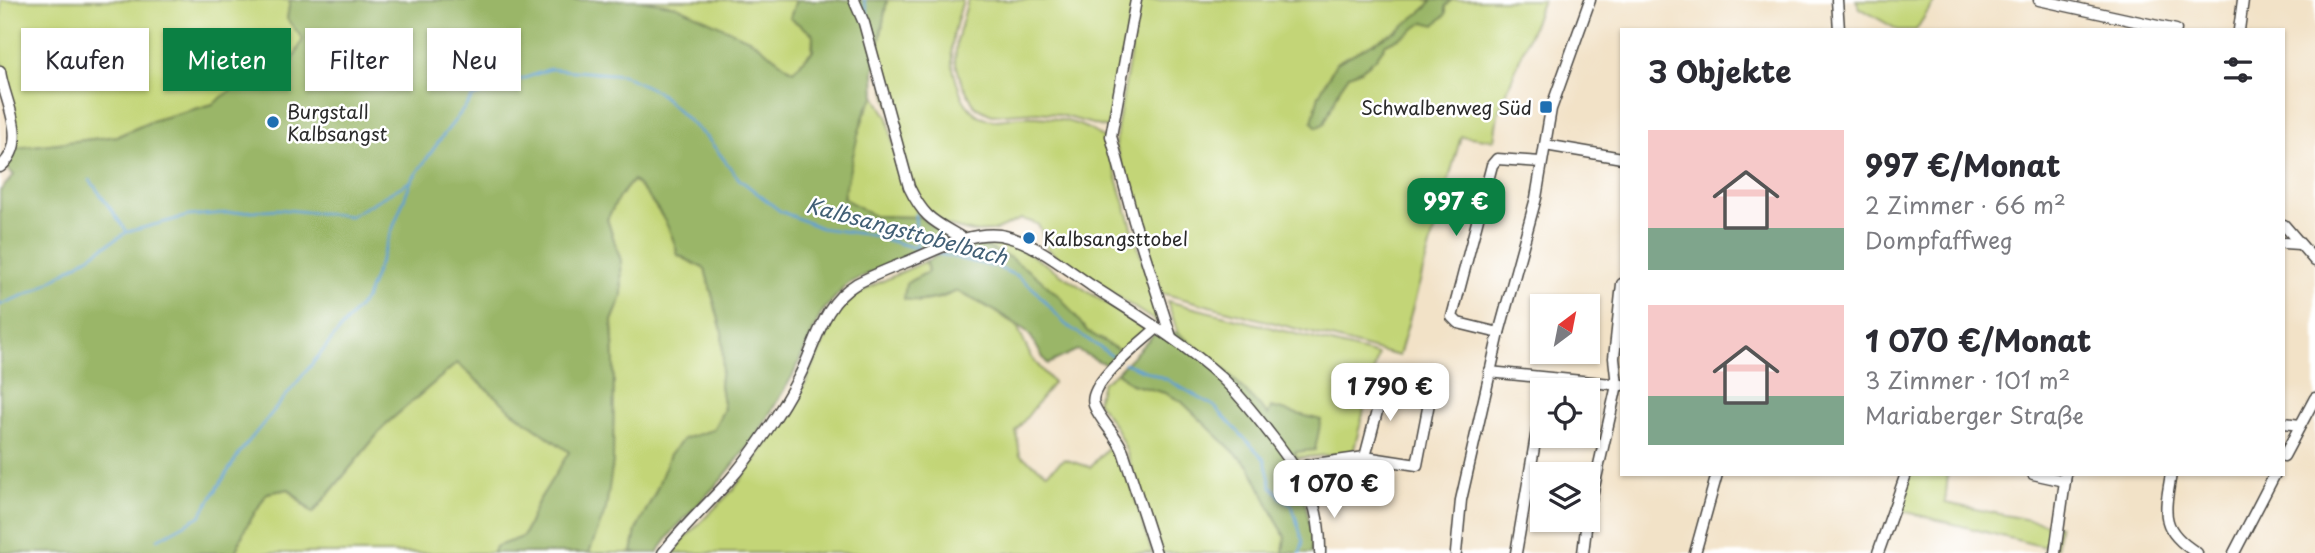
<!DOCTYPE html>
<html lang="de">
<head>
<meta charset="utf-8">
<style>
	:root { --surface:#fff; --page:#f7f7f7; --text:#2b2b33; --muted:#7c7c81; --accent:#0b8043 }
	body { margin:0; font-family:"Playpen Sans",sans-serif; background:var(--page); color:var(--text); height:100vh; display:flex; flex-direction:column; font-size:26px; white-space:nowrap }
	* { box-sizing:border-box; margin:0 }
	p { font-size:23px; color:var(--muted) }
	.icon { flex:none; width:38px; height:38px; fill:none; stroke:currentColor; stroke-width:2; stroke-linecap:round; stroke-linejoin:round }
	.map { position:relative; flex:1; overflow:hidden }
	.sheet { position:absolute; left:1620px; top:28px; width:665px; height:448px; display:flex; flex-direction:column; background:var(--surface); border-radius:0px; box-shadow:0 2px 5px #0004 }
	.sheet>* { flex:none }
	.banner { position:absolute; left:21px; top:28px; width:665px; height:63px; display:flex; gap:14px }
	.needle { width:46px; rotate:32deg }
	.buttons { position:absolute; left:1530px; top:294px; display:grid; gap:14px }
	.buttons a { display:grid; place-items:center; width:70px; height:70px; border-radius:0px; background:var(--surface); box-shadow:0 2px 5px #0004; font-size:35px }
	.price { position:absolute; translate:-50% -60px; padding:0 16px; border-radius:14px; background:#fff; color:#222; font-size:23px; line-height:46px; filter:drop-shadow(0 2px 4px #0008) }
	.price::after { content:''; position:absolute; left:50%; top:42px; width:21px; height:16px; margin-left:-10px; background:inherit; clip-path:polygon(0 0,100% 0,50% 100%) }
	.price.active { background:var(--accent); color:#fff }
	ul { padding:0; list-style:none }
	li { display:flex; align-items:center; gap:21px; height:175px; padding:0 28px }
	li span { display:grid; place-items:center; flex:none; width:196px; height:140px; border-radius:0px; color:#555 }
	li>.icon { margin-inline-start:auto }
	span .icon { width:84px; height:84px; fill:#fffc; stroke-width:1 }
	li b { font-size:30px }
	h2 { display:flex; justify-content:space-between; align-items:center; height:84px; padding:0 28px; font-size:30px }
	.tag { padding:0 24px; border-radius:0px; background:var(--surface); box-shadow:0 2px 5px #0004; font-size:24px; line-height:63px }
	.tag.active { background:var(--accent); color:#fff }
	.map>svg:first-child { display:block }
	.green { fill:#c3d577; stroke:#778051; stroke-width:2 }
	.forest { fill:#9ab668; stroke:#62704a; stroke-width:2 }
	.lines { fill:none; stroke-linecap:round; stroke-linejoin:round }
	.stream { stroke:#5fa0d2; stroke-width:2.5 }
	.minor-casing { stroke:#494642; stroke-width:13 }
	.minor { stroke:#fff; stroke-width:10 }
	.poi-dot { fill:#1f6fb2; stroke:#fff; stroke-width:2.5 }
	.labels { text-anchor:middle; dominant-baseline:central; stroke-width:5; stroke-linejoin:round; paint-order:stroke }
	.poi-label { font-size:19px; fill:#2b2b2b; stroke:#fff; text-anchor:start }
	.water-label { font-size:21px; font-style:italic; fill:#426076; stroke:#fff }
</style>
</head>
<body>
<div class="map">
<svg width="2315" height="553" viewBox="0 0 2315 553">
	<rect width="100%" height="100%" fill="#fff"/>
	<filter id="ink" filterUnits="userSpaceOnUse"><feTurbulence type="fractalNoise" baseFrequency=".0143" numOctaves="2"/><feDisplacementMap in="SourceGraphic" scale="14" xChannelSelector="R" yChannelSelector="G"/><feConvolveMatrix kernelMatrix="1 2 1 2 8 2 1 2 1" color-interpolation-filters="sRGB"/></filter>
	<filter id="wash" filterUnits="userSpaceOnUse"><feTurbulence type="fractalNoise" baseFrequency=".00686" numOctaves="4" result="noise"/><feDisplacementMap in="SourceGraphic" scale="28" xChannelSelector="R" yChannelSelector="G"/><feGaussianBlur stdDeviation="1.57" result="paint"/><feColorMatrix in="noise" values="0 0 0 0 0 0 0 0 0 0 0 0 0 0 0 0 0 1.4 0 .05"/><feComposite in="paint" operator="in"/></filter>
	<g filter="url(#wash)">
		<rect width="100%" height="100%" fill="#f2e2c7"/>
		<g class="green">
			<polygon points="1,0 290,0 287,19 303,39 286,76 261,71 213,104 155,120 118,136 16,148 1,59"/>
			<polygon points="640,0 796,0 790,18 813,34 812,51 793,71 751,40"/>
			<path d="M887 0H963C952 37 945 56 961 94 965 105 975 116 987 119 998 122 1008 118 1019 117 1051 116 1079 120 1105 139L1161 322 1158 323 1059 259C1055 255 1048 250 1046 246 1038 226 1046 225 1021 219L994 231 973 232 948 226 930 216 912 186 886 93 878 52Z"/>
			<polygon points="968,0 1134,0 1107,128 1056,114 1037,112 992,115 975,107 961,81 955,60 957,41"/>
			<path d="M1140 0H1432C1410 31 1368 45 1336 63L1324 124 1340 88 1349 75 1361 70 1375 59 1386 44 1407 34 1452 0H1543L1498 114 1494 140 1461 136 1399 356 1161 293 1116 146 1117 129Z"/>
			<polygon points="1856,0 1935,0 1916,30 1898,30 1860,8"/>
			<path d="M875 96 888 118 897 165 920 217 873 216 843 198C851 165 855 125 875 96Z"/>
			<polygon points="633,180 649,197 671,230 678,255 705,269 722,331 723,360 720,385 724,409 713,430 683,439 636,530 632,553 589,553 613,461 614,361 612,321 622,296 621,261 607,219 619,197"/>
			<polygon points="980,244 1007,244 1025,251 1144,328 1145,331 1123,353 1087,331 1073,316"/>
			<polygon points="926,261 928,272 918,302 941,298 957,291 993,310 1017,326 1031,357 1053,383 1016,431 1020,455 1047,473 1064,459 1090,467 1113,442 1121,452 1152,553 674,553 684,539 734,489 766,445 806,382 834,319 844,307 855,296 872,286"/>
			<polygon points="1167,301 1378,355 1353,453 1296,458 1294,452 1227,372 1178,333"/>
			<polygon points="457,363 512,411 570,452 538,502 523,537 497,546 492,553 235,553 245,529 267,493 289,489 303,505 313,513 386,424"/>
			<polygon points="1117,372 1131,384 1165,393 1181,401 1250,467 1285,537 1283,553 1158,553 1126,450 1116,428 1097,401 1102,383"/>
			<polygon points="1906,474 1948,474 1945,503 2059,526 2056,550 1895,509"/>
		</g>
		<g class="forest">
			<path d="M290 0H640L677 6 751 40 793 71 813 51V34L790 18 796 0H887L874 72 875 96 866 109 858 135 843 198 874 216 920 217 947 236 847 284 822 312 793 375 755 438 721 480 673 531 657 553H632L636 530 655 493 670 454 683 439 713 430 724 409 720 385 723 360 722 331 705 269 678 255C669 222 657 205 633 180L619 197 607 219 621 261 622 296 612 321 614 361 613 461 606 509 589 553H492L497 546 523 537 538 502 569 452 512 411 457 363 386 424 313 513 289 489 267 493 245 529 235 553H0V191L14 175 5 166 16 148 118 136 155 120 213 104 234 88 226 73 230 65 251 57 261 71 286 75 303 39 287 19Z"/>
			<polygon points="1432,0 1452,0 1446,6 1446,14 1435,25 1424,22 1407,34 1386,44 1375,59 1361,70 1349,75 1340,88 1324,124 1317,127 1312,122 1319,95 1336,63 1398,30 1426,8"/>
			<path d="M980 244 1009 257 1035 275 1060 297 1087 331 1123 353 1109 368 1105 364 1077 350 1048 364C1039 355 1034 337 1026 331 1005 315 981 303 957 291 939 299 924 303 904 299L906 283 928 272 926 261 945 252Z"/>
			<polygon points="1157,331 1178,333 1227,372 1268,415 1271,407 1321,420 1315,450 1295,452 1312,536 1312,553 1283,553 1285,537 1250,467 1181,401 1165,393 1131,384 1117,372"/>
		</g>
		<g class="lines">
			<g class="stream">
				<polyline points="864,0 873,37"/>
				<polyline points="90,180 127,232"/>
				<polyline points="915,214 917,248"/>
				<polyline points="935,253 999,268 1017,276 1034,289 1065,324 1118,360"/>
				<polyline points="0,305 39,289 127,232 188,216 277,209 350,216 411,181 442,137 473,97 550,69 623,75 658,92 709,140 739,179 780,211 821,228 870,235 926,251"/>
				<polyline points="1124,363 1166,379 1214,406 1265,460 1271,485 1281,498 1292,505 1303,542 1300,553"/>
				<polyline points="158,539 200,516 240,452 366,298 411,181"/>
			</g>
		</g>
	</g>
	<g filter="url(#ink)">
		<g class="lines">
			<g class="minor-casing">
				<g id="minor">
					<path d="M854 0 864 23 909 187C925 220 934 221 964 239"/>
					<polyline points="1136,0 1111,136 1134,221 1171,337"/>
					<polyline points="1837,0 1839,30"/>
					<polyline points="2039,0 2176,30"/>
					<polyline points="2239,30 2243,0"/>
					<path d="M0 71C4 102 31 142 0 167"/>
					<polyline points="1545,145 1622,158"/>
					<polyline points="2284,225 2315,261"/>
					<polyline points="2284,243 2299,244"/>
					<polyline points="1499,333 1458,323 1452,317 1492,165 1497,159 1541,162"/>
					<polyline points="1489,372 1622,385"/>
					<polyline points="2284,423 2300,425"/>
					<polyline points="2284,456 2315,398"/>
					<polyline points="1297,471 1308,465 1365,457 1382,392 1429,403 1417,465 1365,457"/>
					<polyline points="2033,474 2065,481"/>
					<path d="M2171 474C2164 514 2160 530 2197 553"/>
					<polyline points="1587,518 1617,385 1614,358 1622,284"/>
					<path d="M663 553C683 527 706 506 727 483 752 455 782 410 799 377 816 345 822 304 856 284 873 275 891 268 909 261 937 250 969 231 1000 235 1034 241 1065 268 1092 286 1137 315 1183 342 1222 378 1242 397 1260 421 1277 443 1305 481 1321 503 1320 553"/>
					<path d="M1156 553 1123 451C1116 434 1101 422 1094 405 1086 384 1142 342 1157 328"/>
					<polyline points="1456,553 1461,500 1499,333 1536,198 1551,109 1590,0"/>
					<polyline points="1516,553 1542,401"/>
					<polyline points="1583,553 1587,520"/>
					<polyline points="1695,553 1717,474"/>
					<polyline points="1878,553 1906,474"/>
					<polyline points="2055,553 2066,474"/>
					<polyline points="2234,553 2275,474"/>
				</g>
			</g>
			<use href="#minor" class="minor"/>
		</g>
	</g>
	<g class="poi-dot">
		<rect x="1539" y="100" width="14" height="14" rx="3.5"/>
		<circle cx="273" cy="122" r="7"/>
		<circle cx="1029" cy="238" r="7"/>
	</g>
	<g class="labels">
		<g class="poi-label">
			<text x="1532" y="107" text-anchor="end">Schwalbenweg Süd</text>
			<text x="287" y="111">Burgstall<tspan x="287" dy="22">Kalbsangst</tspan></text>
			<text x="1043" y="238">Kalbsangsttobel</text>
		</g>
		<g class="water-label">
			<text transform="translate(907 230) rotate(15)">Kalbsangsttobelbach</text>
		</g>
	</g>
</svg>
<div class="buttons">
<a><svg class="needle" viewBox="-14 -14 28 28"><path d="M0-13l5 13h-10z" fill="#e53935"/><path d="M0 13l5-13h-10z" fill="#7c7c81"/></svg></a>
<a><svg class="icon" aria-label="locate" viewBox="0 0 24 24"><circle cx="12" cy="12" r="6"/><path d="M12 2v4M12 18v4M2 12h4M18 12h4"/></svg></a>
<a><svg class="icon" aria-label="layers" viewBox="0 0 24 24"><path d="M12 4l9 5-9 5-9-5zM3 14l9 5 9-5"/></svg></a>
</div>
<b class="price active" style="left:1456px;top:238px">997 €</b>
<b class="price" style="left:1390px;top:423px">1 790 €</b>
<b class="price" style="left:1334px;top:520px">1 070 €</b>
<div class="banner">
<a class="tag">Kaufen</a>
<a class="tag active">Mieten</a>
<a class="tag">Filter</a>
<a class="tag">Neu</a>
</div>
<section class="sheet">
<h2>3 Objekte<svg class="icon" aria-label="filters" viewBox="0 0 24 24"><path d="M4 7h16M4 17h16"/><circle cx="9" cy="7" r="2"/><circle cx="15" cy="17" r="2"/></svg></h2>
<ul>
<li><span style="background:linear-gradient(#f6c9c9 70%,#7fa58c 0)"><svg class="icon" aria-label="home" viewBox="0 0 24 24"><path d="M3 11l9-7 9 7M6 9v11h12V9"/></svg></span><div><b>997 €/Monat</b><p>2 Zimmer · 66 m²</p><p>Dompfaffweg</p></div></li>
<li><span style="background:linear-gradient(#f6c9c9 65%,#7fa58c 0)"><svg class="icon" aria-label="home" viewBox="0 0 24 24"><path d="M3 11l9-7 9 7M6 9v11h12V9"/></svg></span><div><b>1 070 €/Monat</b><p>3 Zimmer · 101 m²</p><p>Mariaberger Straße</p></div></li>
</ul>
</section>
</div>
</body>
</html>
